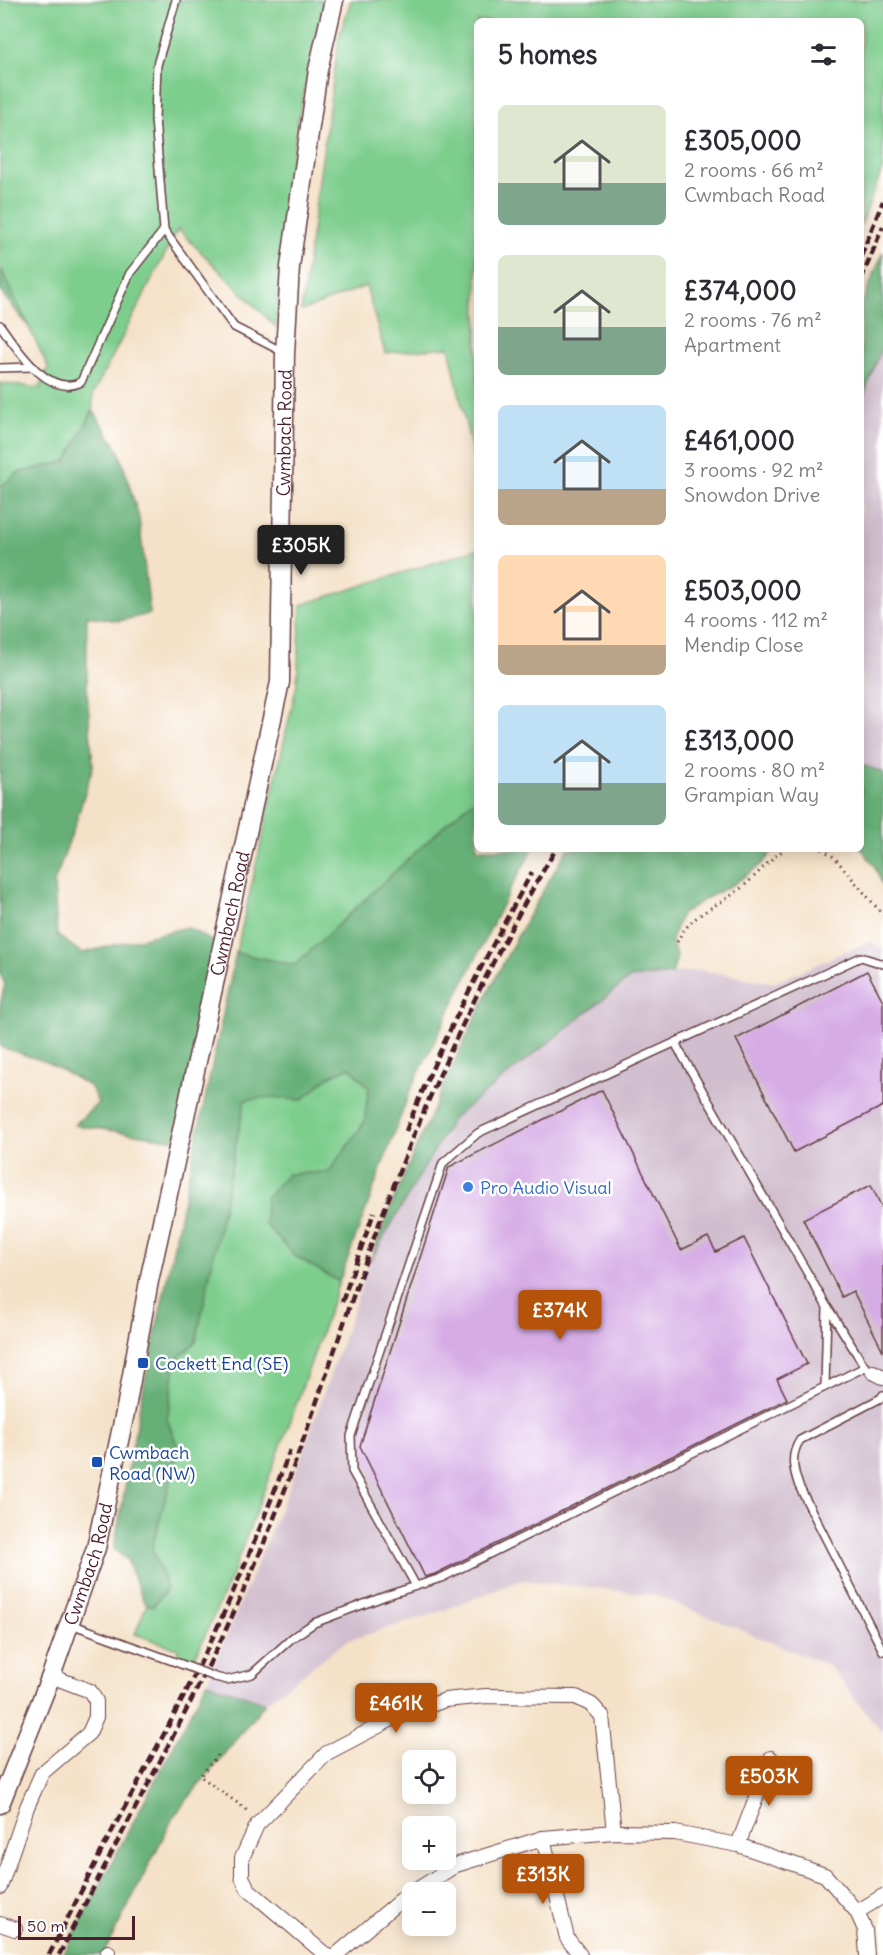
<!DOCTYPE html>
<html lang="en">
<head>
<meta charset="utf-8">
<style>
	:root { --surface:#fff; --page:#f2f2f3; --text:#2b2b33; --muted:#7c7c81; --accent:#b45309 }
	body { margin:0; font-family:Delius,sans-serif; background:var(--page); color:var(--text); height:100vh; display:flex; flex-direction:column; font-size:22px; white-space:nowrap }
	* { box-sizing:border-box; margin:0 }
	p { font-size:20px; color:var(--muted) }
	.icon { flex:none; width:33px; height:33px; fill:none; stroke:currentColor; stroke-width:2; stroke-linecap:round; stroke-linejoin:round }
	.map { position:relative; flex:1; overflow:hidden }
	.side { position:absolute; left:474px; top:18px; width:390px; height:834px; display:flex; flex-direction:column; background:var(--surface); border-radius:9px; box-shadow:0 3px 15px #0003 }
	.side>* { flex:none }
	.tools { position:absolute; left:402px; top:1750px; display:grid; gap:12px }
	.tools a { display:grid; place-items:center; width:54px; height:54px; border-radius:9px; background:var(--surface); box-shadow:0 3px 15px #0003; font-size:30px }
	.scale { position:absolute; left:18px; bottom:15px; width:117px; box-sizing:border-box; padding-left:6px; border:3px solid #4a1f2b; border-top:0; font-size:16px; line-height:21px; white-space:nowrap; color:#4a1f2b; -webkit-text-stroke:4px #fff; paint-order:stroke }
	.price { position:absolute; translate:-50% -51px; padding:0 14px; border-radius:6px; background:var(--accent); color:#fff; font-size:20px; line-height:39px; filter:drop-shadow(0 2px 3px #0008) }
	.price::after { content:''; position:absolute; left:50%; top:36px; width:18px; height:14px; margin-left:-9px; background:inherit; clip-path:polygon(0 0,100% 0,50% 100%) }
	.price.current { background:#222; color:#fff }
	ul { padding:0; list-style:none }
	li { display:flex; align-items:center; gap:18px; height:150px; padding:0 24px }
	li span { display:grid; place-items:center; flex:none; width:168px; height:120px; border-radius:9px; color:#555 }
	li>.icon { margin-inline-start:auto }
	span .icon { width:72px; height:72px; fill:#fffc; stroke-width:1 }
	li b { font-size:26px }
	h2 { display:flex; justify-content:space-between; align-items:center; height:72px; padding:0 24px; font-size:26px }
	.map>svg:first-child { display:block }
	.industrial { fill:#d0bdcd }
	.green { fill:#7dcd8d; stroke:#64765c; stroke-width:1.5 }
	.forest { fill:#66b078; stroke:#586852; stroke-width:1.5 }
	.building { fill:#d6ace5 }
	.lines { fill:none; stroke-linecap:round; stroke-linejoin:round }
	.lane-casing { stroke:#643c42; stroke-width:10 }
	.street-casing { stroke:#643c42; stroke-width:16 }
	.secondary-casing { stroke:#643c42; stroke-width:21 }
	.path { stroke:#643c42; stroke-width:3; stroke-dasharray:1.5 4.5; stroke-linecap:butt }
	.lane { stroke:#fff; stroke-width:7 }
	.street { stroke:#fff; stroke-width:14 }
	.secondary { stroke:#fff; stroke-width:18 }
	.rail { stroke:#4a1f2b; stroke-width:4.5; stroke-dasharray:9 4.5; stroke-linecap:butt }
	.lane-bridge-casing { stroke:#643c42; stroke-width:10; stroke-linecap:butt }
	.lane-bridge { stroke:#fff; stroke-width:7 }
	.shop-dot { fill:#3f7fe0; stroke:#fff; stroke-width:2 }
	.transit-dot { fill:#1a4fb4; stroke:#fff; stroke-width:2 }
	.labels { text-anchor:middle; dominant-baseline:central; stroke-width:5; stroke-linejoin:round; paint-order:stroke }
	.street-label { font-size:18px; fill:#4a1f2b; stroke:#fff }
	.shop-label { font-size:18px; fill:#366cbe; stroke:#fff; text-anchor:start }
	.transit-label { font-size:18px; fill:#164399; stroke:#fff; text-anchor:start }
</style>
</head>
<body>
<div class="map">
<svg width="883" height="1955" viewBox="0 0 883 1955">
	<rect width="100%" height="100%" fill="#fff"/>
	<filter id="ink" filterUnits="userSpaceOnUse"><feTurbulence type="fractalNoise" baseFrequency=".0167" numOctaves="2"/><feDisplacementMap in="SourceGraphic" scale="12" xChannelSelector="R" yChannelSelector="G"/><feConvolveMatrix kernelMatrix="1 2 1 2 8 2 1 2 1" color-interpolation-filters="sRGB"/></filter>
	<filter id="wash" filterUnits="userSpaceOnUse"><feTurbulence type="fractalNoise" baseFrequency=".008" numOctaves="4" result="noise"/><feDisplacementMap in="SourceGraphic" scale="24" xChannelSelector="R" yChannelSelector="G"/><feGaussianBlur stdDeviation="1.35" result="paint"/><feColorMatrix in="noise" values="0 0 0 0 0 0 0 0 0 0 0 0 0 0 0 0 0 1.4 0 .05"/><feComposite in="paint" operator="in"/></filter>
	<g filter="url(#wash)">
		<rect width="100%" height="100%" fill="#f4e1c7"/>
		<g class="industrial">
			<polygon points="883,345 883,772 861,765 861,402"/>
			<polygon points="870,941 883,950 883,1734 829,1666 655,1595 522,1580 434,1614 346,1641 265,1703 207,1682 300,1461 370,1261 453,1118 630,978 702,970 774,983"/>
		</g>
		<g class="green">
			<polygon points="0,0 324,0 296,129 276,327 178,229 93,394 93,410 67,461 18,473 0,487 0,383 40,388 48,367 0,267"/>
			<polygon points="351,0 883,0 883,167 861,225 861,21 477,21 477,474 449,347 385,353 366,286 301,311 339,37"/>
			<polygon points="477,549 477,798 449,821 295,965 236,953 297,684 301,605"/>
			<polygon points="350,1067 369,1088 364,1123 329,1172 288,1174 266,1198 265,1224 295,1256 339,1282 290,1422 231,1577 193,1662 177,1657 178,1649 135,1634 147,1604 153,1606 167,1589 152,1547 179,1450 167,1419 176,1360 196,1342 245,1099 272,1097 302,1100 328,1077"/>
		</g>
		<g class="forest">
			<polygon points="883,252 883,345 861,402 861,306"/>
			<polygon points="0,267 29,327 0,291"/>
			<polygon points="93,410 119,451 139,518 150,614 119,621 87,616 87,691 93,766 76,822 54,883 57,935 82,953 187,927 217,944 175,1140 74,1125 98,1103 91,1087 47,1062 0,1047 0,1005 5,984 0,974 0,487 18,473 67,461"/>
			<polygon points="861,765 883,772 883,886 875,867 861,848"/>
			<polygon points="477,798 477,849 533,849 511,887 410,1091 339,1282 295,1256 265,1224 266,1198 288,1174 329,1172 364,1123 369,1088 350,1067 328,1077 302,1100 272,1097 245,1100 196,1342 176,1360 167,1419 179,1450 152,1547 167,1589 153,1606 144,1602 127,1560 114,1549 139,1410 236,953 295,965 449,821"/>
			<path d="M568 849H774L762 864 734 884 705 899 681 915 671 940 677 957 672 974 630 978 453 1118 370 1261C389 1208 412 1156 435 1105 474 1017 517 931 568 849Z"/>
			<polygon points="207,1682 265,1703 174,1816 103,1955 63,1955"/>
		</g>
		<g id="blocks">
			<g class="building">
				<polygon points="867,971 883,1001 883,1106 794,1152 736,1039"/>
				<polygon points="602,1090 681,1250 708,1237 716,1252 744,1238 807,1364 777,1379 787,1399 435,1574 425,1577 360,1446 449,1167"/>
				<polygon points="871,1185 883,1210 883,1351 853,1291 842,1297 803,1219"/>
			</g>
		</g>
	</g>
	<g filter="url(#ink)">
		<use href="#blocks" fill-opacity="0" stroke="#643c42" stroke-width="1.5"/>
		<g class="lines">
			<g class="lane-casing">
				<g id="lane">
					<polyline points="176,0 157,65 155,119 164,230 234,327 283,352"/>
					<path d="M0 325C16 347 48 399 81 382L130 273 164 230"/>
					<polyline points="0,368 33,367"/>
					<polyline points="675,1043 827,1307 825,1387"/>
					<polyline points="828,1308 865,1367"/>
					<path d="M883 1395 881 1398 800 1440C790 1455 793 1469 799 1486L883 1651"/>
					<polyline points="416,1586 352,1471 351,1436 443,1163 478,1133 861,957 883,964"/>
					<polyline points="71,1624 181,1664"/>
					<polyline points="215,1677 227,1680 252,1674 292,1638 314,1623 388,1595 441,1578 865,1367 873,1372"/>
				</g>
			</g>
			<g class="street-casing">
				<g id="street">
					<polyline points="873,1372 883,1377"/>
					<polyline points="543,1838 567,1938 580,1955"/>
					<polyline points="738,1845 771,1758"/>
					<polyline points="0,1887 27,1807 42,1773 89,1733 96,1717 96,1701 90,1691 51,1676"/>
					<polyline points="857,1912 883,1896"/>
					<polyline points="0,1924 15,1929"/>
					<polyline points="107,1955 108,1952"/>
					<polyline points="326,1955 248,1889 242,1877 242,1858 257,1825 327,1753 390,1720 445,1700 486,1696 576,1697 592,1705 602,1716 614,1832"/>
					<polyline points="336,1955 402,1899 456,1865 543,1838 614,1832 675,1833 738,1845 825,1875 857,1912 865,1930 867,1955"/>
				</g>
			</g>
			<g class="secondary-casing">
				<g id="secondary">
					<path id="s1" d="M0 1804 51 1676 96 1548 126 1408 149 1281 280 682 285 353 290 267 318 70 334 0"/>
				</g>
			</g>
			<g class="path">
				<polyline points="822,849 834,857 883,915"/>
				<path d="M677 942C691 913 716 908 740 889 756 877 768 860 785 849"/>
				<polyline points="218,1755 200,1776 250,1812"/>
			</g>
			<use href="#lane" class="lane"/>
			<use href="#street" class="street"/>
			<use href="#secondary" class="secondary"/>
			<g class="rail">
				<polyline points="861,256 883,201"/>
				<polyline points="861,280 883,226"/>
				<path d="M406 1131C441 1042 486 956 532 872"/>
				<polyline points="342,1302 374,1212"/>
				<path d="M49 1955C70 1914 90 1873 111 1833 141 1776 172 1721 200 1664 234 1594 263 1522 290 1450"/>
				<path d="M59 1955C131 1811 213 1673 272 1523 315 1415 348 1304 390 1195 436 1076 490 959 556 849"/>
			</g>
			<g class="lane-bridge-casing">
				<polyline id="lane-bridge" points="181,1664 215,1677"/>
			</g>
			<use href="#lane-bridge" class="lane-bridge"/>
		</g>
	</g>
	<circle class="shop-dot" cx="468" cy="1187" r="6"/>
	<g class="transit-dot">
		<rect x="137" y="1357" width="12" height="12" rx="3"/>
		<rect x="91" y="1456" width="12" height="12" rx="3"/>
	</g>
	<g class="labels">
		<g class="street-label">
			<text stroke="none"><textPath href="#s1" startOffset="1408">Cwmbach Road</textPath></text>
			<text stroke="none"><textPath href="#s1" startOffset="922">Cwmbach Road</textPath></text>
			<text stroke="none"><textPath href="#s1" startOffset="256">Cwmbach Road</textPath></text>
		</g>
		<g class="shop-label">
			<text x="480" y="1187">Pro Audio Visual</text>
		</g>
		<g class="transit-label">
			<text x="155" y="1363">Cockett End (SE)</text>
			<text x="109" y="1452">Cwmbach<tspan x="109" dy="21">Road (NW)</tspan></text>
		</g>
	</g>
</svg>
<div class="tools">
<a><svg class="icon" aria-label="locate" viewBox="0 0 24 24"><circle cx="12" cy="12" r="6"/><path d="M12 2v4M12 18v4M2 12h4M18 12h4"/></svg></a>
<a>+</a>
<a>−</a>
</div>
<div class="scale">50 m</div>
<b class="price current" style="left:301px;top:576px">£305K</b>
<b class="price" style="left:560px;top:1341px">£374K</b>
<b class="price" style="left:396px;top:1734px">£461K</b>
<b class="price" style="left:769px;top:1807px">£503K</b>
<b class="price" style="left:543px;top:1905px">£313K</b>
<section class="side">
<h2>5 homes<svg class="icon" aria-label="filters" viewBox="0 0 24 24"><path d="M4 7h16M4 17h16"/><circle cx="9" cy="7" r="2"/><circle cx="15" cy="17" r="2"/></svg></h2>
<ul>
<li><span style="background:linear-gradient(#dfe7d0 65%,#7fa58c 0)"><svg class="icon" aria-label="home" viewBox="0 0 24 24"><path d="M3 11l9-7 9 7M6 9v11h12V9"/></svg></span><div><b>£305,000</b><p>2 rooms · 66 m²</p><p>Cwmbach Road</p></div></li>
<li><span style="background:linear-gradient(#dfe7d0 60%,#7fa58c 0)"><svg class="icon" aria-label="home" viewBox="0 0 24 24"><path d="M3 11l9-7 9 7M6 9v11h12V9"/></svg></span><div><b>£374,000</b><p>2 rooms · 76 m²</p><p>Apartment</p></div></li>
<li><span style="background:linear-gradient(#bfe0f5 70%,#b9a48a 0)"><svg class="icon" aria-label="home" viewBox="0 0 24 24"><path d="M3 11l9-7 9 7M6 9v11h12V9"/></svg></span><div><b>£461,000</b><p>3 rooms · 92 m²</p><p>Snowdon Drive</p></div></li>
<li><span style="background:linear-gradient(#ffd9b3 75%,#b9a48a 0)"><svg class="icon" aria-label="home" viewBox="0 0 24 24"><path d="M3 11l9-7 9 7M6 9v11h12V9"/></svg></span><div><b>£503,000</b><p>4 rooms · 112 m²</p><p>Mendip Close</p></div></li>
<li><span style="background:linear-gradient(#bfe0f5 65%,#7fa58c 0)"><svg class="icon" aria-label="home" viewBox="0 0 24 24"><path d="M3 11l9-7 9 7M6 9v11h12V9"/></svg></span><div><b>£313,000</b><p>2 rooms · 80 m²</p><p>Grampian Way</p></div></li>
</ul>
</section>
</div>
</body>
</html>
